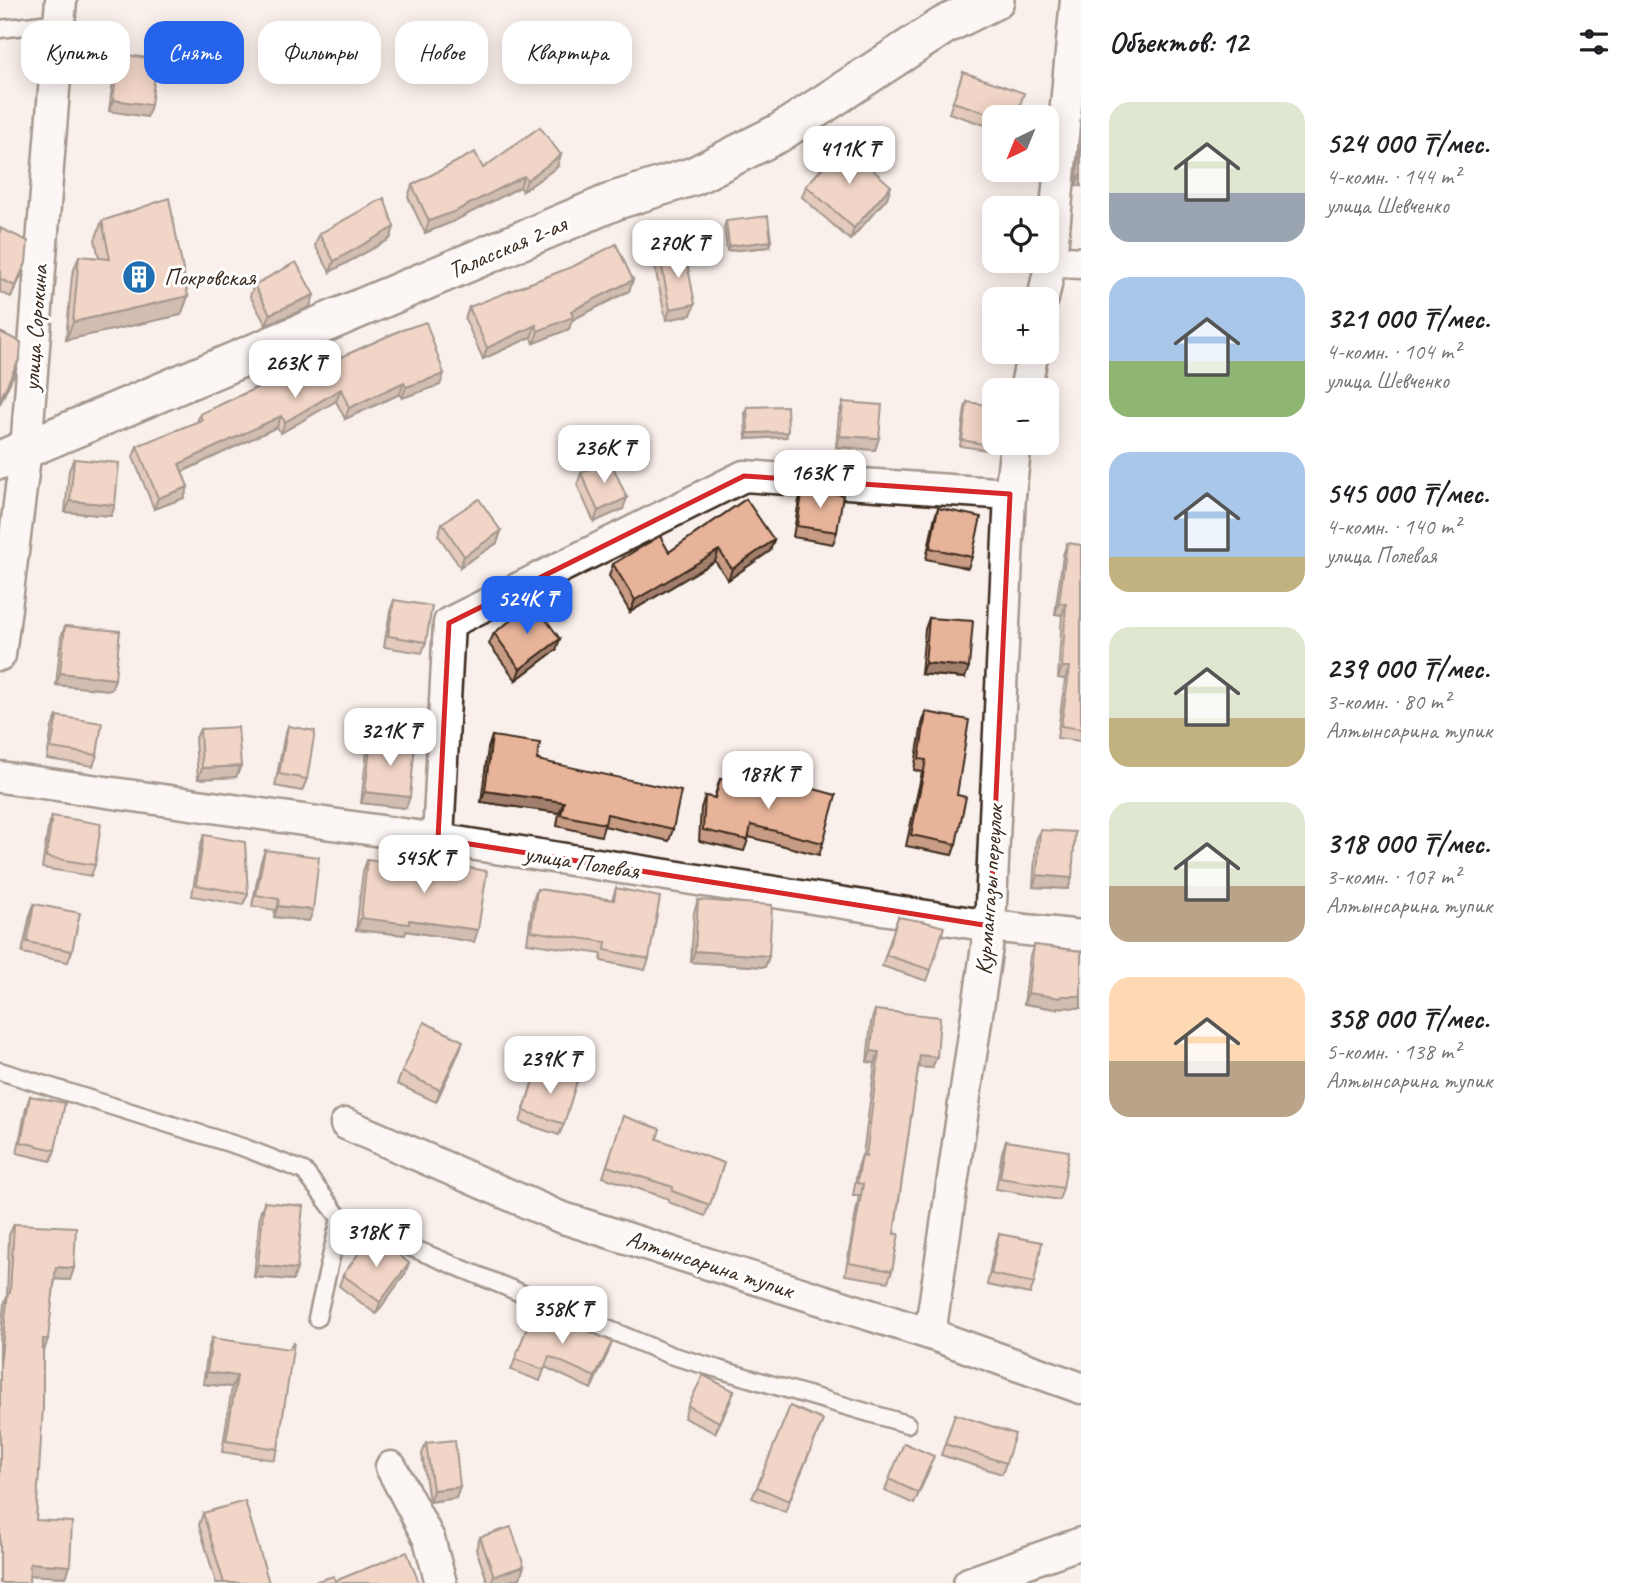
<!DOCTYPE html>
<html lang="ru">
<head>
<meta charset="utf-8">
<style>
	:root { --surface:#fff; --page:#f6f6f6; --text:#202124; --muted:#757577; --accent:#2563eb }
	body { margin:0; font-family:Caveat,sans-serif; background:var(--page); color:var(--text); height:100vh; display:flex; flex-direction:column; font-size:26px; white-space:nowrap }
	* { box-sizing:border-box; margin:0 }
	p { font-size:23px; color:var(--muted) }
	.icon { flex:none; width:38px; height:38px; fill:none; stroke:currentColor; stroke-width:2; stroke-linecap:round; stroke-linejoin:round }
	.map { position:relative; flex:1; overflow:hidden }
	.details { display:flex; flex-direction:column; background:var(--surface); width:560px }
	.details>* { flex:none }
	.top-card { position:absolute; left:21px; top:21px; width:665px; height:63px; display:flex; gap:14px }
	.needle { width:46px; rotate:223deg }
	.fabs { position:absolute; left:982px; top:105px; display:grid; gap:14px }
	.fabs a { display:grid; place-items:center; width:77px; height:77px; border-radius:14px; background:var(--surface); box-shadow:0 4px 18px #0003; font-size:35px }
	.price { position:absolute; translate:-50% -60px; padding:0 16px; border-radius:14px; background:#fff; color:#222; font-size:23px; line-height:46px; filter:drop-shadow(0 2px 4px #0008) }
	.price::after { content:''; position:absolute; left:50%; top:42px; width:21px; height:16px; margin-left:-10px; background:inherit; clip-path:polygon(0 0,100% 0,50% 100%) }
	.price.on { background:var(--accent); color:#fff }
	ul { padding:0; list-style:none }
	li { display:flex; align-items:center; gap:21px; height:175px; padding:0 28px }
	li span { display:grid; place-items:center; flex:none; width:196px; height:140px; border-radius:21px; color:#555 }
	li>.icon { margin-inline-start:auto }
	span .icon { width:84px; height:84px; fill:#fffc; stroke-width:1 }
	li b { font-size:30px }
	h2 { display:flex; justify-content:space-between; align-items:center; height:84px; padding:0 28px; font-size:30px }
	.pill { padding:0 24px; border-radius:21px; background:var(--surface); box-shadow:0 4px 18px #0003; font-size:24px; line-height:63px }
	.pill.on { background:var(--accent); color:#fff }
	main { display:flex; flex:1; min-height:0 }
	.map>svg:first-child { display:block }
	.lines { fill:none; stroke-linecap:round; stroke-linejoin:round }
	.service-casing { stroke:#3b2a1e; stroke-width:21 }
	.minor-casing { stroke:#3b2a1e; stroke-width:35 }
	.tertiary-casing { stroke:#3b2a1e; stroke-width:42 }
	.service { stroke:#fff; stroke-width:16 }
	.minor { stroke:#fff; stroke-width:30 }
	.tertiary { stroke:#fff; stroke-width:37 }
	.wall { fill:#c79b84; stroke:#3b2a1e; stroke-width:2 }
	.shaded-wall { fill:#a27e6c; stroke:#3b2a1e; stroke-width:2 }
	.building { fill:#e7b49a; stroke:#3b2a1e; stroke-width:2 }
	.marked { fill:none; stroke:#d62828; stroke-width:5; stroke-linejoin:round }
	.labels { text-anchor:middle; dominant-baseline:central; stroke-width:6; stroke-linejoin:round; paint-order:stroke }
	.street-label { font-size:24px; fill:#3b2a1e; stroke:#fff }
	.poi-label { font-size:24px; fill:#3b2a1e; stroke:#fff; text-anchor:start }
</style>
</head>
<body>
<main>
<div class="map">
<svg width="1081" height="1583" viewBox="0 0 1081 1583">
	<rect width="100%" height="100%" fill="#faf0eb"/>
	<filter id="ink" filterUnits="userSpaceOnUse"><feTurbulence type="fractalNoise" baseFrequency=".0143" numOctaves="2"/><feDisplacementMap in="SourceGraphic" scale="14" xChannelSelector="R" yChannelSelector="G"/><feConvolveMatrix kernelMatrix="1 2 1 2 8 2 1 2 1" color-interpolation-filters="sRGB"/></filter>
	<g filter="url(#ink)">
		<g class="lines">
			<g class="service-casing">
				<g id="service">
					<polyline points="0,29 59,22"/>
					<polyline points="0,1071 245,1148 304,1171 340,1218 317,1318"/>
					<polyline points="340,1218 670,1355 907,1424"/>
				</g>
			</g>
			<g class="minor-casing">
				<g id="minor">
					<polyline points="1051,261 1081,263"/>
					<polyline points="1043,299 1051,261 1076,0"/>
					<polyline points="1025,390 1033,352"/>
					<polyline points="0,655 26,449 61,0"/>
					<polyline points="0,777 438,839 990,926 1081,936"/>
					<polyline points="438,839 449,623 744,476 1010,494"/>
					<polyline points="346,1124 560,1217 930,1334 1081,1388"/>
					<polyline points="930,1334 990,926 1010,494 1016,443"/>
					<polyline points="391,1467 429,1539 441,1583"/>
					<polyline points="969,1583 1081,1543"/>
				</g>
			</g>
			<g class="tertiary-casing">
				<polyline id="tertiary" points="0,460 617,200 694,176 779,133 943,26 995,0"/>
			</g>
			<use href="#service" class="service"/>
			<use href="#minor" class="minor"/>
			<use href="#tertiary" class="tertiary"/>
		</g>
		<g class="wall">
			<polygon points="119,54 151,105 147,117 109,111 115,65"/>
			<polygon points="963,72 1016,117 994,117 994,128 949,113"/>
			<polygon points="1081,141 1081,186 1076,185"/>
			<polygon points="557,167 523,191 520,187 452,222 425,233 408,197 412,185 483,168"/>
			<polygon points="806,186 891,186 887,198 850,240 802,197"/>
			<polygon points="102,221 188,296 181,315 66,340 72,275 79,256 99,258 95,240"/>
			<polygon points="726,221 769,247 727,251 724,227"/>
			<polygon points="394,227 390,239 330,272 315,246 319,234"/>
			<polygon points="0,228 22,274 11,297 0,292"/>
			<polygon points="660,257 691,315 666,320 655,268"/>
			<polygon points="633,280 629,291 572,320 569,329 534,343 531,337 483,359 465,319 469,307"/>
			<polygon points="254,285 310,307 266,325 250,296"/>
			<polygon points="399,331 440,385 402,398 400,394 345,419 336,401 281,433 277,427 182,472 188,487 184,498 154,509 133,457 137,446 197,422 200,414 258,387 260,380 295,378"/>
			<polygon points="843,402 879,438 875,450 836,447 839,414"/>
			<polygon points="967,402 988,445 986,450 960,446 965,408"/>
			<polygon points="747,407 786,437 746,439 745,413"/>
			<polygon points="74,459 115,505 111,516 65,512 69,470"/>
			<polygon points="581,473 623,509 594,522 577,485"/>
			<polygon points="803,488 837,532 833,544 793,537 799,500"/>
			<polygon points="746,499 770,551 728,580 715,561 630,612 609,576 613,564 669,552"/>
			<polygon points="938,508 972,557 968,568 926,559 934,520"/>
			<polygon points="442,523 501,531 497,543 460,567 438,535"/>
			<polygon points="1067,543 1081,545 1081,741 1057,738 1065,679 1058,678 1062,615 1055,614 1063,555"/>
			<polygon points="394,600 426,642 422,653 384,647 390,611"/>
			<polygon points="929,618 965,678 921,674 925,629"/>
			<polygon points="65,626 115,679 111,690 56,685 61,637"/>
			<polygon points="494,633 556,650 516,680 489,644"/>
			<polygon points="926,712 956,844 952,855 906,846 922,772 914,770 922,724"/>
			<polygon points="57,716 97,755 93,766 47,759 52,727"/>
			<polygon points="288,726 307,779 302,791 275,786 284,738"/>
			<polygon points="200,729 236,777 198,779 195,740"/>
			<polygon points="492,736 673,829 669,841 604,826 601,836 557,826 559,813 481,802 488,748"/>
			<polygon points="371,739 406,808 361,803 367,751"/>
			<polygon points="720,779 784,794 788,782 823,843 819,855 749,837 744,851 699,841 701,808 705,796 714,798"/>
			<polygon points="52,816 95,865 91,876 42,868 48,828"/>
			<polygon points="1040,830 1072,878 1068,889 1033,887 1036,841"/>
			<polygon points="204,835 248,894 243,905 192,896 200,846"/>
			<polygon points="265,850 313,910 309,921 274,917 275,910 252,906 261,861"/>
			<polygon points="367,860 449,870 451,865 474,942 406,931 405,935 356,930 363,871"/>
			<polygon points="616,888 649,959 645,970 601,961 602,954 527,943 533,900 537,889 612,900"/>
			<polygon points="698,900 769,956 765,967 691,962 694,912"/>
			<polygon points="34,904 72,951 68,962 22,953 30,915"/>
			<polygon points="898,917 931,970 927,981 882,966"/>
			<polygon points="1034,945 1081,951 1081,1008 1057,1007 1057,1009 1024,1004 1030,956"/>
			<polygon points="875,1010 932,1068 918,1067 894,1234 892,1271 888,1282 845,1275 859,1195 853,1195 858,1167 862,1155 863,1155 875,1063 867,1062 871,1022"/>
			<polygon points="459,1052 436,1102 397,1084 402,1072"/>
			<polygon points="533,1080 564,1124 559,1135 520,1122"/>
			<polygon points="30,1096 55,1150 51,1161 17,1153 26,1108"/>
			<polygon points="623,1116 657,1139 724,1163 705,1216 668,1202 669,1199 603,1177"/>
			<polygon points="1006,1141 1063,1188 1059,1200 996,1189 1002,1152"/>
			<polygon points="264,1202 293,1280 254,1277 260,1214"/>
			<polygon points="14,1224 74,1268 70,1280 55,1279 44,1351 43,1351 36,1520 70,1566 66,1577 29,1575 0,1583 0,1341 4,1304 7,1297 9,1235"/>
			<polygon points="999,1234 1034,1283 1030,1294 987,1285 995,1245"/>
			<polygon points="405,1274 376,1314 339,1286 343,1275"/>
			<polygon points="533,1312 612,1342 591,1389 545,1367 540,1381 511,1370"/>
			<polygon points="212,1338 278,1449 274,1460 222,1452 232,1387 203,1384 208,1349"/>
			<polygon points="734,1391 730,1402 715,1433 684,1418 688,1406"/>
			<polygon points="955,1414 1006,1463 1002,1474 941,1455"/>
			<polygon points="823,1420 785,1512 752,1498 757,1487"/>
			<polygon points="426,1443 460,1487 456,1498 429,1502 422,1454"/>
			<polygon points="930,1468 914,1504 885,1491 889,1479"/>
			<polygon points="203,1513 269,1583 216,1583 199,1525"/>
			<polygon points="480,1537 524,1566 520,1578 503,1583 488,1583 476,1549"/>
		</g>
		<g class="shaded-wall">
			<polygon points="113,100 151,105 147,117 109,111"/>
			<polygon points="561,155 557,167 523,191 527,180"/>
			<polygon points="1080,174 1081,174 1081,186 1076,185"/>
			<polygon points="524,176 520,187 452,222 425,233 429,221"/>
			<polygon points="891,186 887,198 850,240 854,228"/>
			<polygon points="394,227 390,239 330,272 334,261"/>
			<polygon points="771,241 769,247 727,251 729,246"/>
			<polygon points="26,263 22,274 11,297 15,286"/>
			<polygon points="633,280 629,291 572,320 569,329 534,343 538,331 571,311"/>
			<polygon points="314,295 310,307 266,325 270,314"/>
			<polygon points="188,296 181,315 66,340 73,322"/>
			<polygon points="695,304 691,315 666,320 670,309"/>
			<polygon points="536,325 531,337 483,359 487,348"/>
			<polygon points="20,357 14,374 0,404 0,400"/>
			<polygon points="444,374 440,385 402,398 406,387"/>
			<polygon points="404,382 400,394 345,419 349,408"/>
			<polygon points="341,389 336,401 281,433 285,422"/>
			<polygon points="281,416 277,427 175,475 179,464"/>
			<polygon points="788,432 786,437 746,439 748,433"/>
			<polygon points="840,436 879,438 875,450 836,447"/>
			<polygon points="188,487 184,498 154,509 158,498"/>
			<polygon points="627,498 623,509 594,522 598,511"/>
			<polygon points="70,501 115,505 111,516 65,512"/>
			<polygon points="501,531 497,543 460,567 464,556"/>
			<polygon points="774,540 770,551 728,580 732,569"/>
			<polygon points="719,550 715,561 630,612 635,600"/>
			<polygon points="1059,603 1066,604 1062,615 1055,614"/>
			<polygon points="560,639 556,650 516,680 520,669"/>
			<polygon points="925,663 969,667 965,678 921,674"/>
			<polygon points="1062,667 1070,667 1065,679 1058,678"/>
			<polygon points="60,673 115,679 111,690 56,685"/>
			<polygon points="241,766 236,777 198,779 202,768"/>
			<polygon points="485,791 564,802 559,813 481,802"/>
			<polygon points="365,792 410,797 406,808 361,803"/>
			<polygon points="1037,875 1072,878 1068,889 1033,887"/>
			<polygon points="278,906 313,910 309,921 274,917"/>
			<polygon points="361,918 409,920 478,930 474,942 406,931 405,935 356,930"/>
			<polygon points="695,951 769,956 765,967 691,962"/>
			<polygon points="1028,993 1081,996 1081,1008 1057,1007 1057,1009 1024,1004"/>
			<polygon points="463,1041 459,1052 436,1102 440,1090"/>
			<polygon points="871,1051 879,1052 875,1063 867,1062"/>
			<polygon points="920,1055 937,1057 932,1068 915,1067"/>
			<polygon points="409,1263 405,1274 376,1314 380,1302"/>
			<polygon points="258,1265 297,1269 293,1280 254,1277"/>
			<polygon points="56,1267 74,1268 70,1280 52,1279"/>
			<polygon points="43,1339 48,1339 44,1351 39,1350"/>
			<polygon points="612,1342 608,1353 591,1389 595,1377"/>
			<polygon points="207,1372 237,1376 232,1387 203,1384"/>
			<polygon points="734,1391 730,1402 715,1433 719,1422"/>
			<polygon points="460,1487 456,1498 429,1502 433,1490"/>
			<polygon points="30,1563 70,1566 66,1577 26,1575"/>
			<polygon points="524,1566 520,1578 503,1583 491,1583 494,1576"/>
		</g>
		<g class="building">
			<polygon points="119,54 157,59 151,105 113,100"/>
			<polygon points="963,72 1024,93 1016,117 1000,117 953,102"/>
			<polygon points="540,127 561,155 527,180 524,176 456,211 429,221 412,185 475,152 483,168"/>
			<polygon points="844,144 891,186 854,228 806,186"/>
			<polygon points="169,198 188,296 73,322 79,256 110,259 102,221"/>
			<polygon points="384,198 394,227 334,261 319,234"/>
			<polygon points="768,216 771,241 729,246 726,221"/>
			<polygon points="0,228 28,241 26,263 15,286 0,279"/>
			<polygon points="616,244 633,280 571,311 573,317 538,331 536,325 487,348 469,307 574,266"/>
			<polygon points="685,252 695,304 670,309 660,257"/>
			<polygon points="296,262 314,295 270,314 254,285"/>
			<polygon points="426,322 444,374 406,387 404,382 349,408 341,389 285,422 281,416 179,464 188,487 158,498 137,446 202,420 200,414 263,385 260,380 288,365 295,378 399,331"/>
			<polygon points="0,332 21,342 20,357 0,400"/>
			<polygon points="843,402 882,405 879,438 840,436"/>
			<polygon points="967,402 994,406 988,445 962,440"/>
			<polygon points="787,406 788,432 748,433 747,407"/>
			<polygon points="74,459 119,463 115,505 70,501"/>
			<polygon points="610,460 627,498 598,511 581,473"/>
			<polygon points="803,488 843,495 837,532 797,526"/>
			<polygon points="479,499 501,531 464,556 442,523"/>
			<polygon points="746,499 774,540 732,569 719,550 635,600 613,564 660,536 669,552"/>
			<polygon points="938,508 981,517 972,557 930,548"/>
			<polygon points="1067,543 1081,545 1081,729 1061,726 1070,667 1062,667 1066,604 1059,603"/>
			<polygon points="394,600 432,606 426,642 388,636"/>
			<polygon points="534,603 560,639 520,669 494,633"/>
			<polygon points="929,618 973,621 969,667 925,663"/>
			<polygon points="65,626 120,631 115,679 60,673"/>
			<polygon points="926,712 969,720 957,795 966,797 956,844 911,835 926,760 919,759"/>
			<polygon points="57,716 102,723 97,755 51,748"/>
			<polygon points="288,726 315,731 307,779 279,774"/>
			<polygon points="238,727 241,766 202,768 200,729"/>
			<polygon points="492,736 540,743 537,760 681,791 673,829 607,814 605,824 561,815 564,802 485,791"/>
			<polygon points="371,739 415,744 410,797 365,792"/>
			<polygon points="720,779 785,794 788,782 836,795 823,843 751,825 748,840 703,830 705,796 715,798"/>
			<polygon points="52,816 101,824 95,865 46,857"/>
			<polygon points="1040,830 1075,832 1072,878 1037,875"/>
			<polygon points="204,835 245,842 248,894 196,885"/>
			<polygon points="265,850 319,857 313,910 278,906 279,899 256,895"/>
			<polygon points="367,860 450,870 451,865 487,871 478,930 409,920 409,924 361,918"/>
			<polygon points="616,888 660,897 649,959 605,950 606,942 531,931 537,889 614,900"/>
			<polygon points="698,900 772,905 769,956 695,951"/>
			<polygon points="34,904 80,913 72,951 27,942"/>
			<polygon points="898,917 926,922 944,927 931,970 886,955"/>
			<polygon points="1034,945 1081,951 1081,996 1061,996 1061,998 1028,993"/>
			<polygon points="875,1010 940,1017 937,1057 920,1055 894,1234 899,1234 892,1271 849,1263 863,1184 857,1183 862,1155 866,1156 879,1052 871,1051"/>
			<polygon points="424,1022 463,1041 440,1090 402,1072"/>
			<polygon points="537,1068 577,1081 564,1124 524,1111"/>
			<polygon points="30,1096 65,1103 55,1150 21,1142"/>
			<polygon points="623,1116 660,1129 657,1139 724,1163 710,1205 672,1191 673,1187 607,1166"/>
			<polygon points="1006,1141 1069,1151 1063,1188 1000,1178"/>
			<polygon points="264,1202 303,1206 297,1269 258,1265"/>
			<polygon points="14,1224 76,1227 74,1268 56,1267 48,1339 43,1339 43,1407 36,1520 72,1522 70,1566 30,1563 29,1583 0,1583 0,1365 8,1293 10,1293"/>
			<polygon points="999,1234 1042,1242 1034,1283 991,1274"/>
			<polygon points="372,1235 409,1263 380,1302 343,1275"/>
			<polygon points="533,1312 577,1329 578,1326 612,1342 595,1377 549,1356 544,1370 515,1359"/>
			<polygon points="212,1338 289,1349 294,1342 278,1449 226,1441 237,1376 207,1372"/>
			<polygon points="703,1375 734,1391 719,1422 688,1406"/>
			<polygon points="790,1406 823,1420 789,1501 757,1487"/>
			<polygon points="955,1414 1015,1434 1006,1463 945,1444"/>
			<polygon points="455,1440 460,1487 433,1490 426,1443"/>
			<polygon points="904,1443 934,1456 918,1493 889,1479"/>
			<polygon points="245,1501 269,1583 224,1583 203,1513"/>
			<polygon points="511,1527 524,1566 494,1576 480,1537"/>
			<polygon points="407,1552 419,1583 310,1583 334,1576 335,1581"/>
		</g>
	</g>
	<path d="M0 0H1081V1583H0ZM744 476 1010 494 990 926 438 839 449 623Z" fill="#faf0eb" fill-opacity=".55" fill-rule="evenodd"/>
	<path class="marked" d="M744 476 1010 494 990 926 438 839 449 623Z"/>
	<defs>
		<g id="building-disc" transform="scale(1.75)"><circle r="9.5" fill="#1f6fb2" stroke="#fff"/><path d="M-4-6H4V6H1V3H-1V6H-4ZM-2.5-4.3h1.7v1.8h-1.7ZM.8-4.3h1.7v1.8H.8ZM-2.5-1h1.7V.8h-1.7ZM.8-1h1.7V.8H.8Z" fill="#fff"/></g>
	</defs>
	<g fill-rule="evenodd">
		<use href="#building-disc" x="139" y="277"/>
	</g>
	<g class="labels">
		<g class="street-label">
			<text transform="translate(507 247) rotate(-23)">Таласская 2-ая</text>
			<text transform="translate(35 328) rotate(-86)">улица Сорокина</text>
			<text transform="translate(582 862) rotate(9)">улица Полевая</text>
			<text transform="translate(989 890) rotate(-86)">Курмангазы переулок</text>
			<text transform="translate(710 1264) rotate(18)">Алтынсарина тупик</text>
		</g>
		<g class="poi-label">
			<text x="164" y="277">Покровская</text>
		</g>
	</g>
</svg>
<div class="fabs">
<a><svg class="needle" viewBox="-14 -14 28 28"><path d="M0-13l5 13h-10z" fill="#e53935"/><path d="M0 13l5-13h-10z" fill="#757577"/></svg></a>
<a><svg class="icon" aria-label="locate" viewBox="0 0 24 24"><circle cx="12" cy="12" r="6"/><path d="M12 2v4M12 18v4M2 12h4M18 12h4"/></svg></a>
<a>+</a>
<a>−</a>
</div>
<b class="price" style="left:849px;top:186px">411K ₸</b>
<b class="price" style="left:678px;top:280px">270K ₸</b>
<b class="price" style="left:295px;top:400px">263K ₸</b>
<b class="price" style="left:604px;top:485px">236K ₸</b>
<b class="price" style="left:820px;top:510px">163K ₸</b>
<b class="price on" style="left:527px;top:636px">524K ₸</b>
<b class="price" style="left:390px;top:768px">321K ₸</b>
<b class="price" style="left:768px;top:811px">187K ₸</b>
<b class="price" style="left:424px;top:895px">545K ₸</b>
<b class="price" style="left:550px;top:1096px">239K ₸</b>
<b class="price" style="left:376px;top:1269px">318K ₸</b>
<b class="price" style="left:562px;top:1346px">358K ₸</b>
<div class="top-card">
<a class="pill">Купить</a>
<a class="pill on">Снять</a>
<a class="pill">Фильтры</a>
<a class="pill">Новое</a>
<a class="pill">Квартира</a>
</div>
</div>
<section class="details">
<h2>Объектов: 12<svg class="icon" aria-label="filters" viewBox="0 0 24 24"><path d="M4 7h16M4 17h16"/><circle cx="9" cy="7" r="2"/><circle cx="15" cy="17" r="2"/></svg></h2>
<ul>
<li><span style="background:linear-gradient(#dfe7d0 65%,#9aa5b1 0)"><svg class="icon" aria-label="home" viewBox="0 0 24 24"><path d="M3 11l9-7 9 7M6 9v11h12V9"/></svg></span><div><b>524 000 ₸/мес.</b><p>4-комн. · 144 m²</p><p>улица Шевченко</p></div></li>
<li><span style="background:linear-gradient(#a9c7e8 60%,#8fb573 0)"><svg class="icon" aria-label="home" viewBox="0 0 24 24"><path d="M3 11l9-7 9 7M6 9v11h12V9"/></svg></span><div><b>321 000 ₸/мес.</b><p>4-комн. · 104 m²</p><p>улица Шевченко</p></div></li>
<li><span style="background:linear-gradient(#a9c7e8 75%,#c2b280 0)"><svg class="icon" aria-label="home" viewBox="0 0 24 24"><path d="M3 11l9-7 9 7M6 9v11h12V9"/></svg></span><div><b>545 000 ₸/мес.</b><p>4-комн. · 140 m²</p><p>улица Полевая</p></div></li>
<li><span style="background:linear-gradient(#dfe7d0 65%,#c2b280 0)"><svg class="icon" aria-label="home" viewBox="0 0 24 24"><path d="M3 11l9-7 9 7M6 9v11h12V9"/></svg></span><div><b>239 000 ₸/мес.</b><p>3-комн. · 80 m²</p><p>Алтынсарина тупик</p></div></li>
<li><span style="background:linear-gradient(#dfe7d0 60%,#b9a48a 0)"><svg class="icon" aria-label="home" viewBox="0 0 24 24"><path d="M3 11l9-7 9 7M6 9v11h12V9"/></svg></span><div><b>318 000 ₸/мес.</b><p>3-комн. · 107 m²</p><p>Алтынсарина тупик</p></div></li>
<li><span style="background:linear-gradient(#ffd9b3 60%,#b9a48a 0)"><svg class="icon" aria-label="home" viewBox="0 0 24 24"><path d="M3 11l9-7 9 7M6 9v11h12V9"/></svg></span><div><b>358 000 ₸/мес.</b><p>5-комн. · 138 m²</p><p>Алтынсарина тупик</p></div></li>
</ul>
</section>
</main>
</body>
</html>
